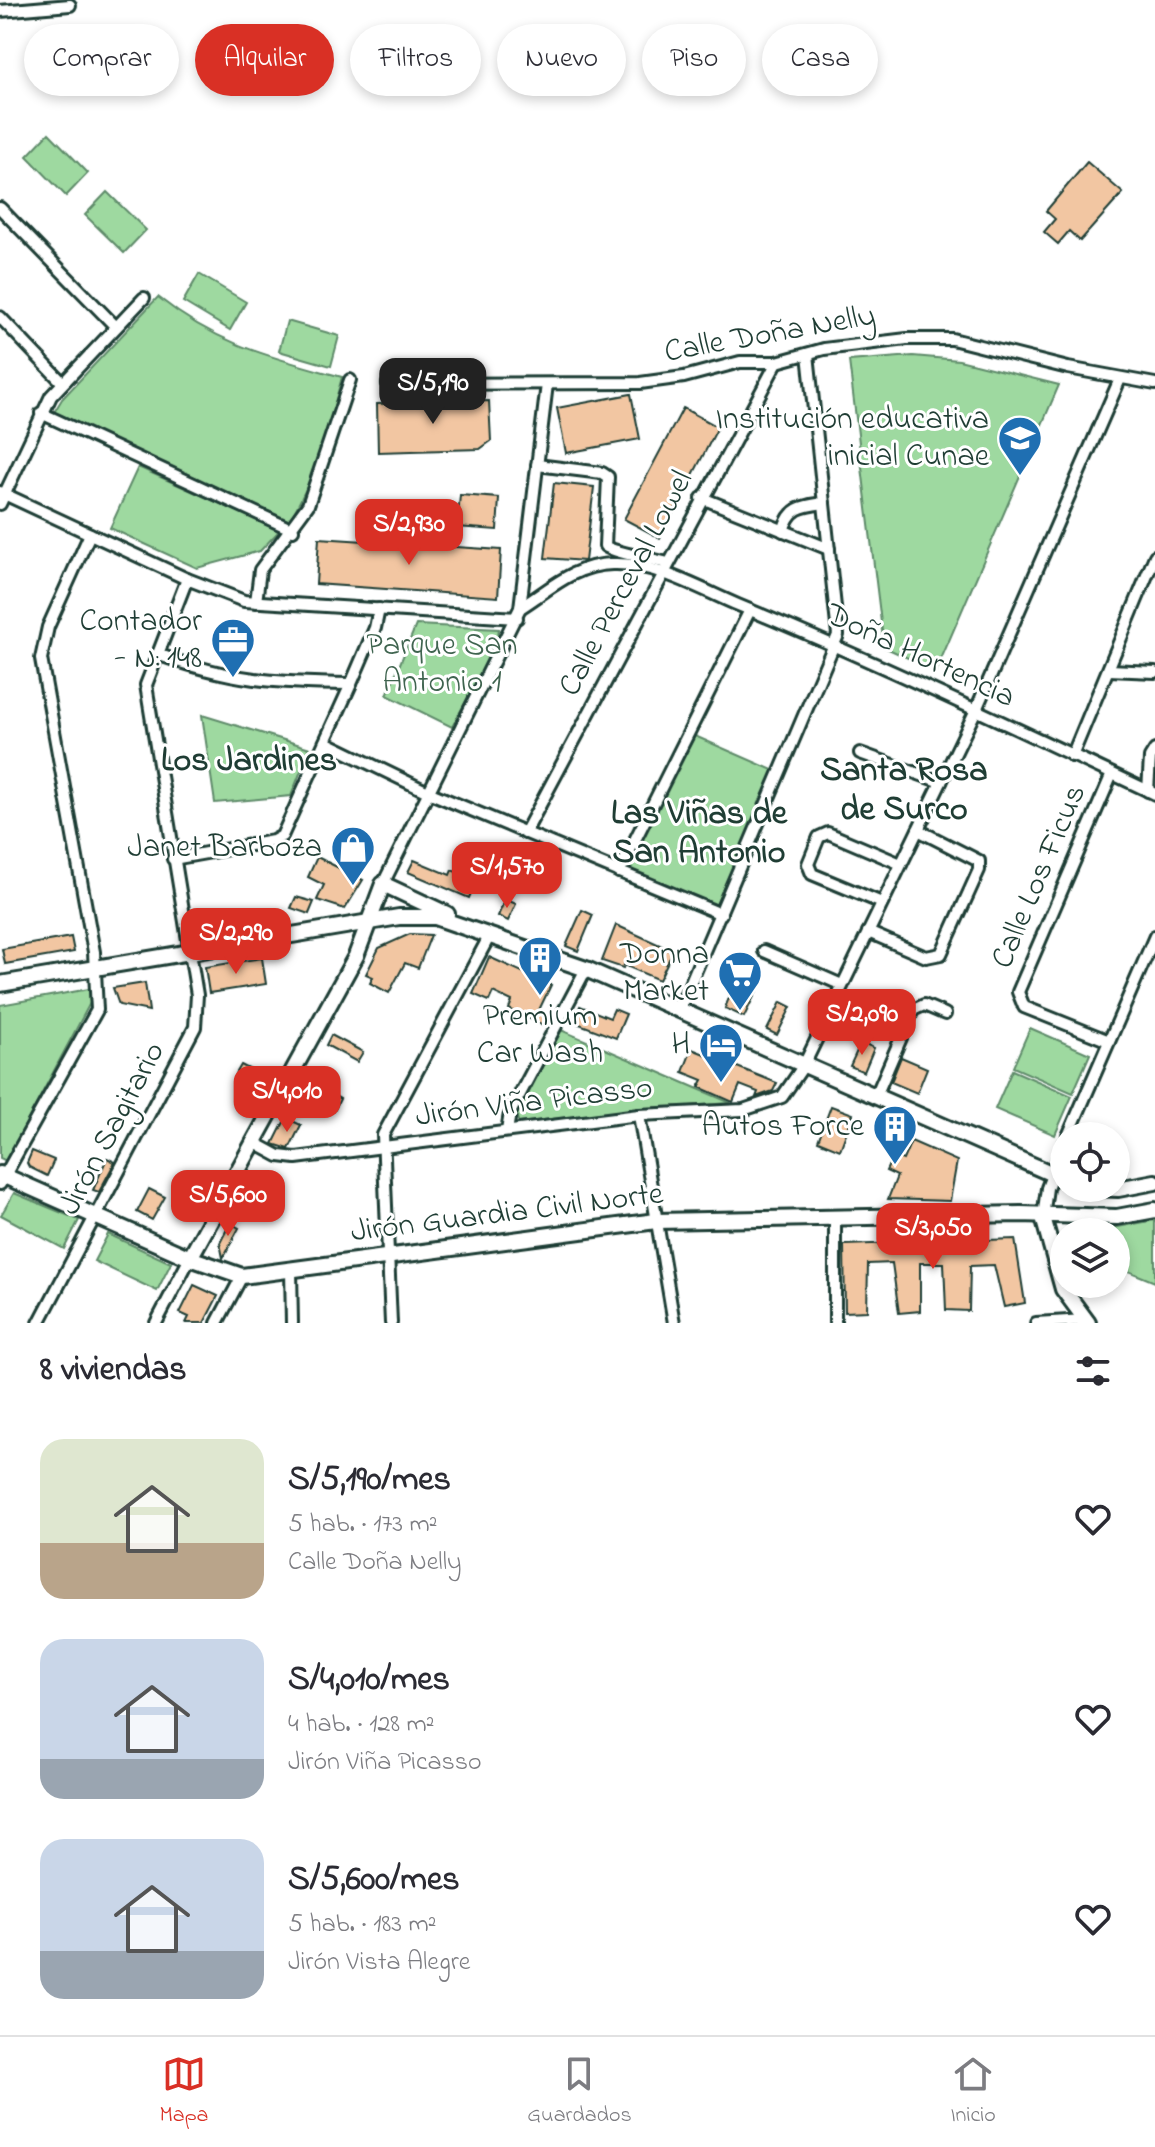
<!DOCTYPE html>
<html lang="es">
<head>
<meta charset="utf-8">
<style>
	:root { --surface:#fff; --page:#f7f7f7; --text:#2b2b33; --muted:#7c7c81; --line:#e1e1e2; --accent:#d93025 }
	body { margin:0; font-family:"Indie Flower",sans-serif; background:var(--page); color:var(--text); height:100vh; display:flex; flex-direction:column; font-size:30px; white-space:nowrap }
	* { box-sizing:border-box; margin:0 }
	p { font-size:26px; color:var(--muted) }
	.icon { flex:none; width:44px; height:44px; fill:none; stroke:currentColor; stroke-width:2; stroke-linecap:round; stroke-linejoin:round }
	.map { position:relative; height:1323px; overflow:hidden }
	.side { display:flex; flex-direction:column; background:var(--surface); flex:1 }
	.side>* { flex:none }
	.hud { position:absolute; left:24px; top:24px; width:1108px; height:72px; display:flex; gap:16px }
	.tools { position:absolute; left:1050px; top:1122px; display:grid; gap:16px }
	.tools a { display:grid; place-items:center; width:80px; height:80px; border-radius:50%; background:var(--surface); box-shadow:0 4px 12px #0003; font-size:40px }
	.price { position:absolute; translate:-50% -68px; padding:0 18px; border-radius:16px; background:var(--accent); color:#fff; font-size:26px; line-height:52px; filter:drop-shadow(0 2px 4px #0008) }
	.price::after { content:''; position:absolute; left:50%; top:48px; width:24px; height:18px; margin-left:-12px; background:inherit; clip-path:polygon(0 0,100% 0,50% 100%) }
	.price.on { background:#222; color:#fff }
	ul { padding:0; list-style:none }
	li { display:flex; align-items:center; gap:24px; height:200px; padding:0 40px }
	li span { display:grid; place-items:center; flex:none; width:224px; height:160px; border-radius:24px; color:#555 }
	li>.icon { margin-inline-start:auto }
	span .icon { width:96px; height:96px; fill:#fffc; stroke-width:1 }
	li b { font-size:34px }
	h2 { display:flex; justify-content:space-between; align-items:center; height:96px; padding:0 40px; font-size:34px }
	.pill { padding:0 28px; border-radius:36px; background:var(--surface); box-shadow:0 4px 12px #0003; font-size:28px; line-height:72px }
	.pill.on { background:var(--accent); color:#fff }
	.menu { display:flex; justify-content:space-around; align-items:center; height:112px; border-top:2px solid var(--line); background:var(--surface); font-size:22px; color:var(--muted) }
	.menu a { display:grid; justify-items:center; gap:4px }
	.menu .on { color:var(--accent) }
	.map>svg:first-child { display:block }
	.green { fill:#9ed9a0; stroke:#5e8b6a; stroke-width:2 }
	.building { fill:#f2c6a2; stroke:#1f3d34; stroke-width:2 }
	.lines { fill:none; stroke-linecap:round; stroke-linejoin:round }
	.street-casing { stroke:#1f3d34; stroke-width:16 }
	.secondary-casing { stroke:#1f3d34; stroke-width:20 }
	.street { stroke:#fff; stroke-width:10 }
	.secondary { stroke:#fff; stroke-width:14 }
	.labels { text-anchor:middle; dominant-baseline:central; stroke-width:6; stroke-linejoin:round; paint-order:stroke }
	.street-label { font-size:32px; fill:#1f3d34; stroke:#fff }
	.poi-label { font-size:32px; fill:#1f3d34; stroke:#fff; text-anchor:end }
	.park-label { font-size:32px; fill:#3f644f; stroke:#fff }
	.neighbourhood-label { font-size:34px; font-weight:bold; fill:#1f3d34; stroke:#fff }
</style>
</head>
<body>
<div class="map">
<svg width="1155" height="1323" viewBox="0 0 1155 1323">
	<rect width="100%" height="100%" fill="#fff"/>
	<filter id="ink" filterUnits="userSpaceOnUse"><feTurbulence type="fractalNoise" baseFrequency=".0125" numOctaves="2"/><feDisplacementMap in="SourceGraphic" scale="16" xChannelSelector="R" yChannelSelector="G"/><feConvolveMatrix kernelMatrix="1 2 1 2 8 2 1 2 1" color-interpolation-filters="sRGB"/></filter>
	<g filter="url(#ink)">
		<g class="green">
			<polygon points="49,133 88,173 66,196 27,156"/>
			<polygon points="107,192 146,230 124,253 85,215"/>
			<polygon points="199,274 246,302 230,330 183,302"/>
			<path d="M158 297C218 345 270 357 342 377 328 428 316 479 287 524L53 414 62 399Z"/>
			<polygon points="287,321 339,336 331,366 279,351"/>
			<polygon points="913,356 959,360 1059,385 936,671 884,647 849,361"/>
			<polygon points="138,467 277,529 278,532 260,551 197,568 110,528"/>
			<polygon points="416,625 499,629 496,645 452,727 387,695"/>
			<polygon points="202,715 310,748 291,796 215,803"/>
			<polygon points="695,736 775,771 715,907 625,867"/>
			<polygon points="89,989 90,1003 6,1161 0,1158 0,1005"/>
			<polygon points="1030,1028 1090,1054 1073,1093 1013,1067"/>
			<polygon points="561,1030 731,1103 628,1110 519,1123 516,1115"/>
			<polygon points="1012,1070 1072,1096 1055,1135 995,1109"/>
			<polygon points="14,1193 79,1220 64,1249 1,1215"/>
			<polygon points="1155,1220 1155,1282 1116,1266 1116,1232 1091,1232"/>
			<polygon points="108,1234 171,1263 157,1291 94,1261"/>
		</g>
		<g class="building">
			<polygon points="1087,162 1123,193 1080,241 1069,231 1058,244 1044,232 1055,219 1046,211"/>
			<polygon points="631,394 640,439 566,453 557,408"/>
			<polygon points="489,401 491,441 480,449 378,452 377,404"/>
			<polygon points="683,408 718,427 660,538 624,519"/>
			<polygon points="554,483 594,487 585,561 545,558"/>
			<polygon points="460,495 499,498 497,530 457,527"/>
			<polygon points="319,538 501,550 498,597 316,584"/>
			<polygon points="317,857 363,880 345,909 317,900 324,885 308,877"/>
			<polygon points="414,860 450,875 452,870 461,874 460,877 475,884 469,898 408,872"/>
			<polygon points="296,897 314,902 309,914 291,908"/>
			<polygon points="505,899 516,904 508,921 498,916"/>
			<polygon points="582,910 593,915 578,951 566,946"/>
			<polygon points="616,925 673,951 659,980 624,965 623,968 602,961"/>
			<polygon points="410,934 431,935 418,968 405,963 389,993 370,983 373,977 366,974 379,948"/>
			<polygon points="71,937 74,952 5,964 2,949"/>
			<polygon points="489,957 551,985 539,1010 548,1014 543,1025 509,1009 512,1001 493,992 489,1001 473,994"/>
			<polygon points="262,958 266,984 209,993 205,967"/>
			<polygon points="145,983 149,1011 119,1005 113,988"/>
			<polygon points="746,983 758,988 744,1017 725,1008 729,998 737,1002"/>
			<polygon points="781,1002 791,1007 777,1035 767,1030"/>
			<polygon points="580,1006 610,1018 614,1009 626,1014 616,1038 574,1022"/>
			<polygon points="331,1035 363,1052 357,1062 326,1045"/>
			<polygon points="861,1042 874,1048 864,1072 850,1066"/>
			<polygon points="692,1049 777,1083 773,1091 756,1097 758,1092 740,1085 733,1102 699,1087 703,1080 683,1072"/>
			<polygon points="901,1057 927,1068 917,1093 891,1082"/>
			<polygon points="241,1065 272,1081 265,1093 234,1077"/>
			<polygon points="307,1080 340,1099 334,1111 301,1092"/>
			<polygon points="831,1106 853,1114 840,1150 818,1141"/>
			<polygon points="286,1118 301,1125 289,1149 273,1144"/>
			<polygon points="911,1141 957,1161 950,1201 888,1199 897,1176 886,1171 893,1156 903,1160"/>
			<polygon points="32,1151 54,1160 47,1176 29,1167 27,1163"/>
			<polygon points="107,1158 115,1162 99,1192 93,1190"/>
			<polygon points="149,1189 165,1197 152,1220 137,1212"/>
			<polygon points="230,1223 239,1228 223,1258 220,1243"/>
			<polygon points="1015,1239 1025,1303 1004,1307 994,1265 970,1266 969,1311 946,1310 944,1263 920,1263 920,1311 899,1313 892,1263 868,1264 867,1311 845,1312 844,1245"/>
			<polygon points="194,1285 218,1296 204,1323 186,1323 189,1317 180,1313"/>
		</g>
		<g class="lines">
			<g class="street-casing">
				<g id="street">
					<polyline points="0,11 70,5"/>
					<polyline points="0,208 116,327"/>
					<polyline points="0,317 62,382"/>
					<polyline points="388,384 640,383 684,377 740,362 777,362 824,349 907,339 952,339 1068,368 1155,384"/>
					<polyline points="41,413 293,530"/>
					<path d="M537 465 602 473 608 477 605 546C612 552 653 559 667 563"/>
					<polyline points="0,492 187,579 244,601 517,618"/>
					<polyline points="702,498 829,549"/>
					<polyline points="0,504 51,396 144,298"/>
					<path d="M783 531C790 507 802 506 824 503"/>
					<polyline points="256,602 260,570 308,505 350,380"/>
					<path d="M520 608C550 589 574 565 612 564 654 562 700 589 738 605 879 663 1017 729 1155 794"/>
					<path d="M157 654C231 681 274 683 351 684"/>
					<polyline points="1109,670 1155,672"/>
					<polyline points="325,742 428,792 721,914"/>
					<polyline points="860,753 941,782"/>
					<polyline points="1072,756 1155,556"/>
					<polyline points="1148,791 1150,758 1155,750"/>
					<polyline points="525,833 777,362"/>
					<polyline points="173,859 273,841 282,836 351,684 375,628 379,609"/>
					<polyline points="619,872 750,610"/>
					<polyline points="383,884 520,608 547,384"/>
					<polyline points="882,903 812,874 808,864 819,837 828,833 901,864"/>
					<polyline points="868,932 926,957 941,954 979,870 979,861 918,830"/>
					<polyline points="764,951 842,985"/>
					<polyline points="679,1010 838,635 808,354"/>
					<polyline points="1109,1041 1024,1007 1018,992 1112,774"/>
					<polyline points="875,1098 913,1010 924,1005 945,1014"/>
					<polyline points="639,1115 674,1323"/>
					<polyline points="507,1131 510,1113 586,969"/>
					<polyline points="1068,1136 1155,936"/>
					<polyline points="255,1143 279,1156 296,1158 639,1115 743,1110 782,1097 804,1065 975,712 1120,379"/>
					<polyline points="0,1184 97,1010 94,952 41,659 48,627 90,534"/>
					<polyline points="1043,1217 1047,1188 1064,1144"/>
					<polyline points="291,1270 292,1323"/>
					<polyline points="39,1323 195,1027 197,995 146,685 187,579"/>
					<polyline points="156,1323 190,1258"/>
					<polyline points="217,1323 242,1276"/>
					<polyline points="391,1323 383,1135 490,935"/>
					<polyline points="835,1323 835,1218"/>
					<polyline points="1036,1323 1085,1320"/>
				</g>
			</g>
			<g class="secondary-casing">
				<g id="secondary">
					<polyline points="0,984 399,917 435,917 586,969 1064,1179"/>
					<polyline points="0,1174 190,1258 242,1276 656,1221 1021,1214 1117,1217 1155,1210"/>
					<polyline points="1092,1188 1118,1189 1155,1182"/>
					<polyline points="1043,1217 1063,1289 1088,1323"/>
					<polyline points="190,1258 356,956 383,884 447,914"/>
				</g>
			</g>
			<use href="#street" class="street"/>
			<use href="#secondary" class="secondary"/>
		</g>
	</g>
	<defs>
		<g id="school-pin" transform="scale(2.3)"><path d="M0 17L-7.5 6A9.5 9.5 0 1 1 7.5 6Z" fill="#1f6fb2" stroke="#fff"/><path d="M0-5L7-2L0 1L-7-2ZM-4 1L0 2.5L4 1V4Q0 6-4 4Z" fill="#fff"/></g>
		<g id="office-pin" transform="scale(2.3)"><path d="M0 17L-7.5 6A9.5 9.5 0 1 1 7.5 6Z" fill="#1f6fb2" stroke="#fff"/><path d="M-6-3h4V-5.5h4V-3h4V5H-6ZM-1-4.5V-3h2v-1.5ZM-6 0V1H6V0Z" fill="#fff"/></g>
		<g id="shop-pin" transform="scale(2.3)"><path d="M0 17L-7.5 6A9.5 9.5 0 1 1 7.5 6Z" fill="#1f6fb2" stroke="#fff"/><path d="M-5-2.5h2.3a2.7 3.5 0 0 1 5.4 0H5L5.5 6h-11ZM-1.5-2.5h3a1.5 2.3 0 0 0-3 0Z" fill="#fff"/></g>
		<g id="building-pin" transform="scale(2.3)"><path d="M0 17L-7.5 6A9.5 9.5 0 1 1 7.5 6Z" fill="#1f6fb2" stroke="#fff"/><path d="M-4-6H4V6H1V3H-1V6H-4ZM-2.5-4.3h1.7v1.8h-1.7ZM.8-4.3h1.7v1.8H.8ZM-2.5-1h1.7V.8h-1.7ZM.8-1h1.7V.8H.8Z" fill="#fff"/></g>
		<g id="supermarket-pin" transform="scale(2.3)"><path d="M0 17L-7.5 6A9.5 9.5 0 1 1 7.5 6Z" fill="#1f6fb2" stroke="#fff"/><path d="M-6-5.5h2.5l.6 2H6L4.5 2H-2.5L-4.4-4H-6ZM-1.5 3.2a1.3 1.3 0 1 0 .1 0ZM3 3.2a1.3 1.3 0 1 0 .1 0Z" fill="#fff"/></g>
		<g id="hotel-pin" transform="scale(2.3)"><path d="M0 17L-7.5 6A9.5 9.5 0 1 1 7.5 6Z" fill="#1f6fb2" stroke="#fff"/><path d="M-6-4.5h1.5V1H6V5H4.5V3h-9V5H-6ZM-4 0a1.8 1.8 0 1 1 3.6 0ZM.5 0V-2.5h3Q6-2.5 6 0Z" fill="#fff"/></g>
	</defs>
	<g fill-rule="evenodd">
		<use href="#school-pin" x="1020" y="438"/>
		<use href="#office-pin" x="233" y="640"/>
		<use href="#shop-pin" x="353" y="848"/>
		<use href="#building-pin" x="540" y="958"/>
		<use href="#supermarket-pin" x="740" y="973"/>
		<use href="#hotel-pin" x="721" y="1045"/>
		<use href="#building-pin" x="895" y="1127"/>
	</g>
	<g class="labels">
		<g class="street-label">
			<text transform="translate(770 335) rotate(-10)">Calle Doña Nelly</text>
			<text transform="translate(627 584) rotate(-62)">Calle Perceval Lowel</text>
			<text transform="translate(920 657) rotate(25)">Doña Hortencia</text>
			<text transform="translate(1040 877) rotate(-67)">Calle Los Ficus</text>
			<text transform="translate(534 1103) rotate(-7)">Jirón Viña Picasso</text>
			<text transform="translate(113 1129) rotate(-62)">Jirón Sagitario</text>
			<text transform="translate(507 1214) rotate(-7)">Jirón Guardia Civil Norte</text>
		</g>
		<g class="poi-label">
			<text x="989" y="420">Institución educativa<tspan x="989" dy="37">inicial Cunae</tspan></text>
			<text x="202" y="622">Contador<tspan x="202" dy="37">- N: 148</tspan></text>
			<text x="322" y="848">Janet Barboza</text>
			<text x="709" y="955">Donna<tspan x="709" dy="37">Market</tspan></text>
			<text x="540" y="1017" text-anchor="middle">Premium<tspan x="540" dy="37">Car Wash</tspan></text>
			<text x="690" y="1045">H</text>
			<text x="864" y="1127">Autos Force</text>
		</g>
		<g class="park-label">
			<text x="442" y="646">Parque San<tspan x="442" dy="37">Antonio 1</tspan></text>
		</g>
		<g class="neighbourhood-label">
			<text x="249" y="762">Los Jardines</text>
			<text x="904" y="772">Santa Rosa<tspan x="904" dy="39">de Surco</tspan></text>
			<text x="699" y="815">Las Viñas de<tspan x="699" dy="39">San Antonio</tspan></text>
		</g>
	</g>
</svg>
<div class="tools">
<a><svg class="icon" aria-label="locate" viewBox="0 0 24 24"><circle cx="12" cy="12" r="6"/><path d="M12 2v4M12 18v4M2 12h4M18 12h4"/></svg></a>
<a><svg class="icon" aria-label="layers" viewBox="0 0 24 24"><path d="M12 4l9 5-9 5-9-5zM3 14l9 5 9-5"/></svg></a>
</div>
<b class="price on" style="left:433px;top:426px">S/5,190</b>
<b class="price" style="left:409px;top:567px">S/2,930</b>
<b class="price" style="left:507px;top:910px">S/1,570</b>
<b class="price" style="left:236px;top:976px">S/2,290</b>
<b class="price" style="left:862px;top:1057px">S/2,090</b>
<b class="price" style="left:287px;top:1134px">S/4,010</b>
<b class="price" style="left:228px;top:1238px">S/5,600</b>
<b class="price" style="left:933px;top:1271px">S/3,050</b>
<div class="hud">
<a class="pill">Comprar</a>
<a class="pill on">Alquilar</a>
<a class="pill">Filtros</a>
<a class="pill">Nuevo</a>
<a class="pill">Piso</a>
<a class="pill">Casa</a>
</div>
</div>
<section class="side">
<h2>8 viviendas<svg class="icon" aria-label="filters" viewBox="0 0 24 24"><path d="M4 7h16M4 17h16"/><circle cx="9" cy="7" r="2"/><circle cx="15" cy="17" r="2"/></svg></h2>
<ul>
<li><span style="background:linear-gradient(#dfe7d0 65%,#b9a48a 0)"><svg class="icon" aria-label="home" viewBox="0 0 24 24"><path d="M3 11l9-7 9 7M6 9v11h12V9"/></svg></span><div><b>S/5,190/mes</b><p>5 hab. · 173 m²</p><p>Calle Doña Nelly</p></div><svg class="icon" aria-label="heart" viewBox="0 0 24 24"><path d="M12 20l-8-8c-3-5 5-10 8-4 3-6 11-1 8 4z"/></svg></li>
<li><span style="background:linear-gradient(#c9d6e8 75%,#9aa5b1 0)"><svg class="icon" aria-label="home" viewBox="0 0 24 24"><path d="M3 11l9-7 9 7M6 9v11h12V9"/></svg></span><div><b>S/4,010/mes</b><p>4 hab. · 128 m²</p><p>Jirón Viña Picasso</p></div><svg class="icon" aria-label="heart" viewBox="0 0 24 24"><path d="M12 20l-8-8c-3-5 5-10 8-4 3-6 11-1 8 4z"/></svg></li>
<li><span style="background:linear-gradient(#c9d6e8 70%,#9aa5b1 0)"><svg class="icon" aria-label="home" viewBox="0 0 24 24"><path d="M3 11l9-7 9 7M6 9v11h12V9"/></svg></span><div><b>S/5,600/mes</b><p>5 hab. · 183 m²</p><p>Jirón Vista Alegre</p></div><svg class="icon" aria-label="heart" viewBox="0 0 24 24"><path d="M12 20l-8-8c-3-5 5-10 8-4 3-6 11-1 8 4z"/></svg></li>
</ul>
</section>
<nav class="menu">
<a class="on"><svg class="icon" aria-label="map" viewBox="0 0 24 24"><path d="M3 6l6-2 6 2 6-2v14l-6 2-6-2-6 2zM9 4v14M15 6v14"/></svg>Mapa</a>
<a><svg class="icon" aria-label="saved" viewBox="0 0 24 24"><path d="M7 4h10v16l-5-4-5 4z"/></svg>Guardados</a>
<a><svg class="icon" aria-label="home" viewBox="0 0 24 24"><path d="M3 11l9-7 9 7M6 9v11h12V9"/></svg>Inicio</a>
</nav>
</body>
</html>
